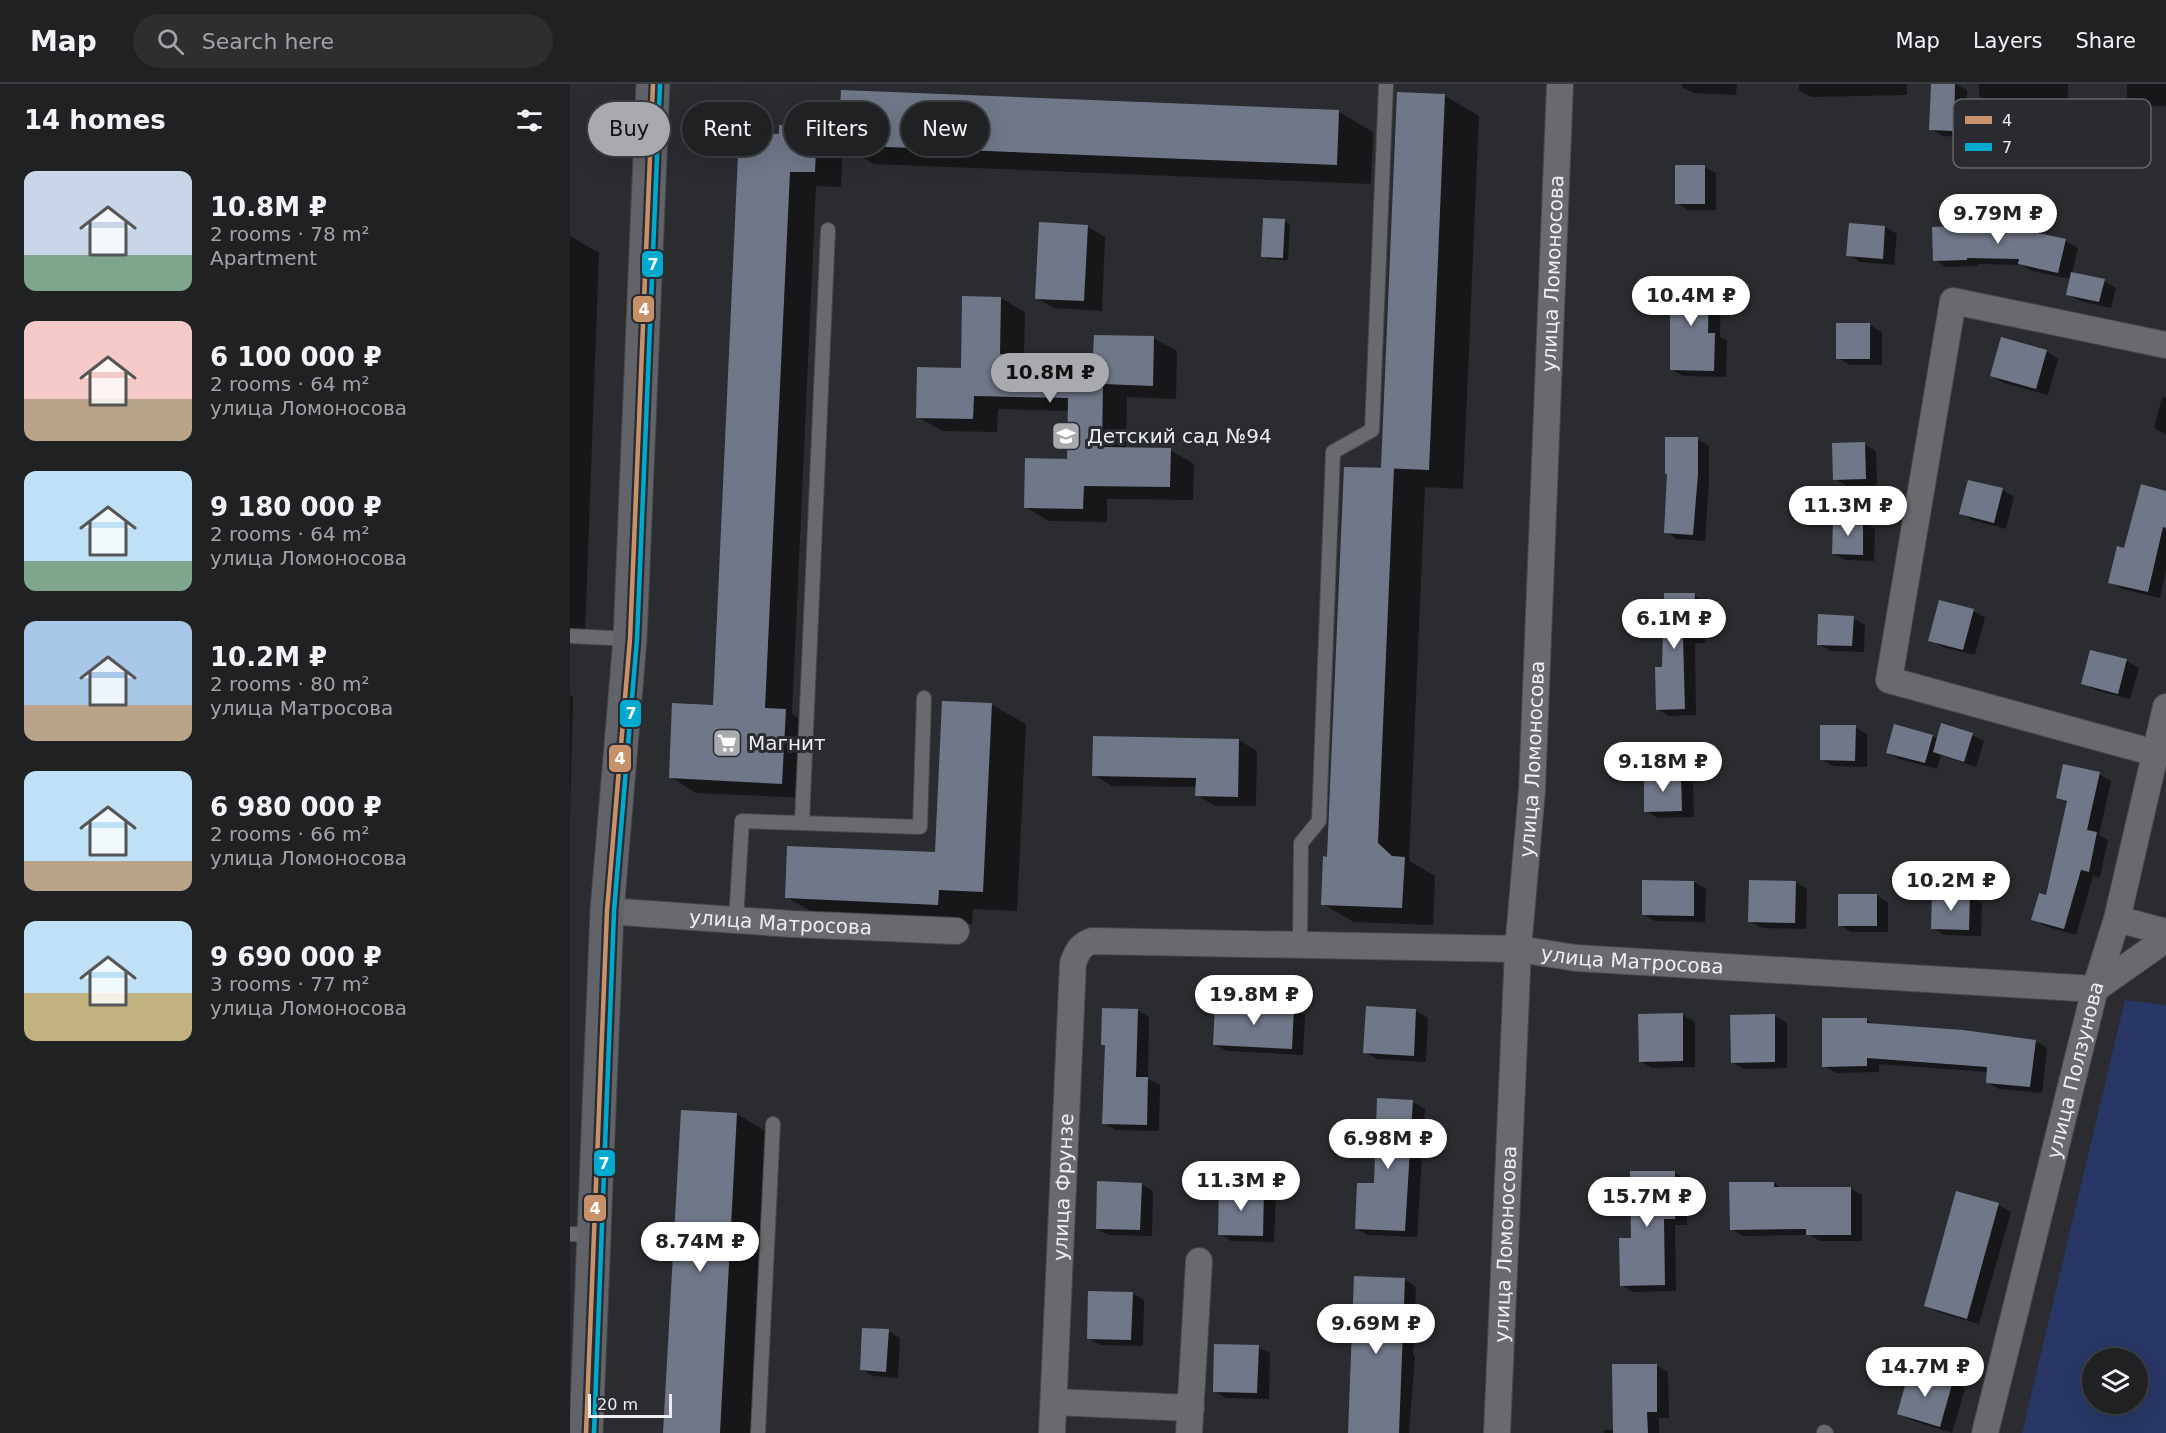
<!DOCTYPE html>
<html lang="en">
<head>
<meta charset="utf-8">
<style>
	:root { --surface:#202123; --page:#2d2e30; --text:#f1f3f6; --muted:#a2a3a6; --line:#3d3e41; --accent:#a8aaae }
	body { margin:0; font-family:"DejaVu Sans",sans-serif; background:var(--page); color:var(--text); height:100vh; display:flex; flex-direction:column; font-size:22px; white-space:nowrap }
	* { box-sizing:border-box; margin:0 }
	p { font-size:20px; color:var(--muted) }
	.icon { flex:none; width:33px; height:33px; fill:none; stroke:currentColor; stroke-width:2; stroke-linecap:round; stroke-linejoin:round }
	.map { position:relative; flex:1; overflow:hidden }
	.panel { display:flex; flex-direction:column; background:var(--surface); width:570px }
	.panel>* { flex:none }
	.banner { position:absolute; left:18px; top:18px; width:570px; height:54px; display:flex; gap:12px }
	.buttons { position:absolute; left:1512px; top:1264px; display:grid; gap:12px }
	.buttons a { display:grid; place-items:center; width:66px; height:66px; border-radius:50%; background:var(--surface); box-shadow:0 6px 24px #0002,0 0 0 2px var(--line); font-size:30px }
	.scale { position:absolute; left:18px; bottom:15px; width:84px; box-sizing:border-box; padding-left:6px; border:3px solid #eceef2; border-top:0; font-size:16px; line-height:21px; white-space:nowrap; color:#eceef2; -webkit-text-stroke:4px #292b31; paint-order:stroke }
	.price { position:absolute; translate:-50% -51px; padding:0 14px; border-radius:21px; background:#fff; color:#222; font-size:20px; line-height:39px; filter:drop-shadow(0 2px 3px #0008) }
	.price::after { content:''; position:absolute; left:50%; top:36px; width:18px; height:14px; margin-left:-9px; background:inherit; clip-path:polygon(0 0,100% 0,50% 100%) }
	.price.current { background:var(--accent); color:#111 }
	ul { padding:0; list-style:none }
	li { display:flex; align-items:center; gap:18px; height:150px; padding:0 24px }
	li span { display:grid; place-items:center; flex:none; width:168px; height:120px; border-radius:12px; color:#555 }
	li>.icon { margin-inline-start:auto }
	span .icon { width:72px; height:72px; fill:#fffc; stroke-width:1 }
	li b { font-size:26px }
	h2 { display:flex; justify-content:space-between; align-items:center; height:72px; padding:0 24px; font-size:26px }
	.tag { padding:0 21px; border-radius:27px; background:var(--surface); box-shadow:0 6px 24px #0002,0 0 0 2px var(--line); font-size:21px; line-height:54px }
	.tag.current { background:var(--accent); color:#111 }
	header { display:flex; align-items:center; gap:36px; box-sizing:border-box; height:84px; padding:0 30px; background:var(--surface); border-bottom:2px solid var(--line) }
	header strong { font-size:28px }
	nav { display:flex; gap:33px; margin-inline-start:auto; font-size:21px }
	.search { width:420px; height:54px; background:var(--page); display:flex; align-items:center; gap:15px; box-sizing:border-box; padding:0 21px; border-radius:33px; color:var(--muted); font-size:22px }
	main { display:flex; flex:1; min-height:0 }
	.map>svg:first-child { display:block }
	.green { fill:#283765; fill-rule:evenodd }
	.shadow { fill:#0007 }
	.building { fill:#707788 }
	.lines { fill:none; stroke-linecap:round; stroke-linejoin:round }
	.lane-casing { stroke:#47484b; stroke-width:16 }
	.street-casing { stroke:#47484b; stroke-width:28 }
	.secondary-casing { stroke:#47484b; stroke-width:35 }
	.lane { stroke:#696a6d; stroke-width:14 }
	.street { stroke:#696a6d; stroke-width:26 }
	.secondary { stroke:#616369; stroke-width:33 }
	.bus-1-casing { stroke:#292b31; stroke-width:9 }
	.bus-2-casing { stroke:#292b31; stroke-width:9 }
	.bus-1 { stroke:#c7916a; stroke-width:4.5 }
	.bus-2 { stroke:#00a9ce; stroke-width:4.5 }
	.labels { text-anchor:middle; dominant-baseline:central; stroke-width:6; stroke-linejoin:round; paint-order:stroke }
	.street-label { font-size:20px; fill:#eceef2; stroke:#292b31 }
	.poi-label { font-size:20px; fill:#eceef2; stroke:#292b31; text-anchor:start }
	.key { fill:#292b31; stroke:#64666b; stroke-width:1.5 }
	.key-label { font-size:16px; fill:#eceef2 }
	.line-badge { stroke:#292b31; stroke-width:2 }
	.badge-label { font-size:16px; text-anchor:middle; font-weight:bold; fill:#fff }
</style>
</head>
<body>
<header>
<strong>Map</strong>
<div class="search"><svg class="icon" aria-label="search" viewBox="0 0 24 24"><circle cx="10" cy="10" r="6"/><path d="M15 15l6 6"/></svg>Search here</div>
<nav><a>Map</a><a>Layers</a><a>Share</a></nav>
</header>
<main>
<section class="panel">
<h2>14 homes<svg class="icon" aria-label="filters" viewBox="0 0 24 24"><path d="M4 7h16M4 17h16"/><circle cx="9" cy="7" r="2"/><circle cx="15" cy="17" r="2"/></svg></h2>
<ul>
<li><span style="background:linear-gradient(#c9d6e8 70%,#7fa58c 0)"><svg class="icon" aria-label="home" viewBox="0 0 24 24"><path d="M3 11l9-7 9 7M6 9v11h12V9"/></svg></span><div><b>10.8M ₽</b><p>2 rooms · 78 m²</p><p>Apartment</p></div></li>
<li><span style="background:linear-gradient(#f6c9c9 65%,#b9a48a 0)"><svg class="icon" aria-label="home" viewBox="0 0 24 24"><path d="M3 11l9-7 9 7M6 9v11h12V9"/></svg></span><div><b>6 100 000 ₽</b><p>2 rooms · 64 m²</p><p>улица Ломоносова</p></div></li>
<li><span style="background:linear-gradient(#bfe0f5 75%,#7fa58c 0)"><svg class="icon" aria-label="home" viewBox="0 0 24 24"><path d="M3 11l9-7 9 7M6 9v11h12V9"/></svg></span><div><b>9 180 000 ₽</b><p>2 rooms · 64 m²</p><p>улица Ломоносова</p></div></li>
<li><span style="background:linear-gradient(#a9c7e8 70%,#b9a48a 0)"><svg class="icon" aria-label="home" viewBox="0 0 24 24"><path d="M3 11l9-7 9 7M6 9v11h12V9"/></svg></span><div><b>10.2M ₽</b><p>2 rooms · 80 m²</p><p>улица Матросова</p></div></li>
<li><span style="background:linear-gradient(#bfe0f5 75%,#b9a48a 0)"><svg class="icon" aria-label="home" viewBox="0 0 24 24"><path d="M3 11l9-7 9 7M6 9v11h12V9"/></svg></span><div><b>6 980 000 ₽</b><p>2 rooms · 66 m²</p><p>улица Ломоносова</p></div></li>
<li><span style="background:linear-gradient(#bfe0f5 60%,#c2b280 0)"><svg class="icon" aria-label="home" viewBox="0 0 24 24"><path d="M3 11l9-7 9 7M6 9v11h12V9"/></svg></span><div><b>9 690 000 ₽</b><p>3 rooms · 77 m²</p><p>улица Ломоносова</p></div></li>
</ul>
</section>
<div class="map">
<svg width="1596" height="1349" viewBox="0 0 1596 1349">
	<rect width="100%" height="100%" fill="#2b2c2f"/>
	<path class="green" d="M1555 916 1596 921V1349H1452ZM1522 1275H1568V1320H1522Z"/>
	<g class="shadow">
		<polygon points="1112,0 1167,0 1166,11 1124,9 1112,3"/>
		<polygon points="1229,0 1337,0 1337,11 1241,13 1229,6"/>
		<polygon points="1362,0 1386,0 1397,6 1395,53 1373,52 1361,45"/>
		<polygon points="1409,0 1498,0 1498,19 1421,19 1409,12"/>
		<polygon points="1557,0 1596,0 1596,22 1569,22 1557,15"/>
		<polygon points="828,10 875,12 909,32 893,405 855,403 839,777 865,792 863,841 784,838 753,820 817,386"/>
		<polygon points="769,28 803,48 801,100 304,80 273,62 271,103 246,102 222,630 241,641 238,714 126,709 100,693 145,623 210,51 246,44 270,57"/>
		<polygon points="1134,83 1146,89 1146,126 1118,126 1106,119"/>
		<polygon points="715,137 720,140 718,176 698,175 692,172"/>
		<polygon points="1417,139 1496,157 1508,164 1502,190 1534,197 1546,204 1541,224 1510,217 1498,210 1501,195 1462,187 1452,181 1408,180 1409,182 1376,183 1365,176 1416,143"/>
		<polygon points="517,142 535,153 532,227 484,224 466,214"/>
		<polygon points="1315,143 1327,150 1324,181 1290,178 1278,171"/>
		<polygon points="0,152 29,169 15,550 0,549"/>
		<polygon points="1139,200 1151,206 1150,253 1157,257 1156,293 1113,292 1101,285"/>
		<polygon points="431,214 455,228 454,272 525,274 583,254 607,267 606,315 557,313 556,365 600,366 624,380 623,416 537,415 537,438 479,437 455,423 498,376 499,327 428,325 427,348 372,347 348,333 392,285"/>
		<polygon points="1300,241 1312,248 1312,281 1280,281 1268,274"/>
		<polygon points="1432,255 1477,268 1488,275 1478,311 1434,299 1422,292"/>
		<polygon points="1592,313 1596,314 1596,351 1584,344"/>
		<polygon points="1127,355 1139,362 1139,398 1135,457 1107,455 1096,448"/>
		<polygon points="1294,360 1306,367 1307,401 1277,402 1265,395"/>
		<polygon points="1399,397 1433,406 1444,413 1436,445 1402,436 1390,429"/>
		<polygon points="1596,408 1596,486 1590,514 1552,505 1540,498 1555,466"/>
		<polygon points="1293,438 1305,445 1304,477 1276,476 1264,470"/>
		<polygon points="1124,511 1136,518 1135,559 1125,559 1126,631 1099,632 1087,625 1093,585"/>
		<polygon points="1403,527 1415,533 1405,571 1372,563 1360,556"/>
		<polygon points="1283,534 1295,541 1294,568 1260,567 1248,560"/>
		<polygon points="1521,567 1557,577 1569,584 1560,615 1525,606 1513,599"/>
		<polygon points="0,611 3,613 0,733"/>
		<polygon points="422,621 456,640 447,827 403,825 402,840 251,833 216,813 366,770"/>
		<polygon points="1285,643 1297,650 1297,683 1263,682 1251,675"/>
		<polygon points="1402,651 1414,657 1406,683 1371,671 1367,685 1329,675 1317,668 1362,652 1368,655"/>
		<polygon points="669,656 687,667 686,722 645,722 627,711 627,703 542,702 524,691"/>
		<polygon points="1529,690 1541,697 1529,751 1538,756 1530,793 1523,792 1506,851 1475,842 1463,835 1478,813 1498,719 1488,714"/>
		<polygon points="1111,692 1123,699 1124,733 1088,734 1076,727"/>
		<polygon points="1124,798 1136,805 1135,838 1085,837 1073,830"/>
		<polygon points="1225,798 1237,805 1236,845 1192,844 1180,837"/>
		<polygon points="1306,811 1318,818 1318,848 1281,848 1270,841"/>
		<polygon points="1363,811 1400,812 1412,819 1411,852 1374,851 1362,844"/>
		<polygon points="723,924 735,931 733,971 657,967 645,961"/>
		<polygon points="567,926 579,933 578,995 590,1001 589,1047 546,1046 534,1039 536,962 532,960"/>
		<polygon points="846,927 858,934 856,978 807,975 795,968"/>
		<polygon points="1113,931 1125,938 1125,983 1082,984 1070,977"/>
		<polygon points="1205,932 1217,939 1217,984 1174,985 1162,978"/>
		<polygon points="1296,936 1306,941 1465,957 1477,964 1472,1009 1429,1005 1417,998 1418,988 1309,980 1309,988 1266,989 1254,982"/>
		<polygon points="809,1016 843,1018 855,1025 847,1153 798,1151 786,1144 805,1101"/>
		<polygon points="167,1030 201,1050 185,1349 95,1349"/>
		<polygon points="1104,1088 1116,1095 1117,1141 1105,1141 1106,1207 1063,1208 1051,1201 1062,1155"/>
		<polygon points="1204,1099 1212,1104 1280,1104 1292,1111 1292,1157 1250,1157 1240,1151 1173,1152 1161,1145"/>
		<polygon points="571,1100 583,1107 582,1152 539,1151 527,1145"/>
		<polygon points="694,1106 706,1113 704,1158 661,1157 650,1150"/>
		<polygon points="1387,1109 1429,1121 1441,1128 1409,1240 1368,1228 1356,1221"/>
		<polygon points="835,1196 846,1203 843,1271 845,1272 839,1349 777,1349 780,1349"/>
		<polygon points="562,1209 574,1216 573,1262 530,1261 518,1254"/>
		<polygon points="318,1247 330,1254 328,1294 303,1292 291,1285"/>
		<polygon points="688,1263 700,1269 699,1315 656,1314 644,1307"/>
		<polygon points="1086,1281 1098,1288 1099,1334 1089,1334 1089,1349 1034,1349 1034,1346 1044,1346"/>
		<polygon points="1341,1286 1383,1298 1395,1305 1382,1349 1341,1336 1329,1330"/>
	</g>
	<g class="building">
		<polygon points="1361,0 1385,0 1384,47 1359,46"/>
		<polygon points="271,6 769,26 767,81 268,61"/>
		<polygon points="827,8 875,10 859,386 811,384"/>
		<polygon points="209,41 247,42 245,88 220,88 195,624 216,625 212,700 99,694 102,619 143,621 169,49 209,50"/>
		<rect x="1105" y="81" width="30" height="39"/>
		<polygon points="693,134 715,135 713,174 691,173"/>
		<polygon points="469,138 518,141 514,217 465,215"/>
		<polygon points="1415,138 1496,155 1488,189 1448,180 1449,175 1397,174 1397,176 1363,177 1362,143 1415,141"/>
		<polygon points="1279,139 1315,142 1313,175 1276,172"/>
		<polygon points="1501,188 1535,195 1529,218 1496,211"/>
		<polygon points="1100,197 1139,198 1138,249 1145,249 1144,287 1100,286"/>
		<polygon points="392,212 431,213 430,270 523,272 524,251 584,252 583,302 533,300 532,363 601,364 600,403 514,402 513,425 454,424 455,374 497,375 498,314 404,312 403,335 346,334 347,283 391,284"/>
		<rect x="1266" y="239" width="34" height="36"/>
		<polygon points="1431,253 1477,266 1466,305 1420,292"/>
		<polygon points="1095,353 1128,353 1128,390 1123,451 1094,449 1097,390 1095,390"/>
		<polygon points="1295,358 1296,395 1263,396 1262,359"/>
		<polygon points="774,383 824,384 808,759 822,772 835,773 832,824 751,821 753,772 757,773"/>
		<polygon points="1398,396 1433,404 1424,439 1389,430"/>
		<polygon points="1571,400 1596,407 1596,444 1593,443 1578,508 1538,499 1547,462 1554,464"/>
		<polygon points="1263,436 1293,436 1293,471 1262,470"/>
		<polygon points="1094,509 1125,509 1124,553 1113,553 1115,625 1086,626 1085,583 1092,583"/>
		<polygon points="1369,516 1404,525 1393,566 1358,557"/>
		<polygon points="1248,530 1284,532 1282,562 1247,561"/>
		<polygon points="1520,566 1557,575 1548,610 1511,600"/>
		<polygon points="372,617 422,619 413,808 369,806 368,821 215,814 217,762 365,768"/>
		<polygon points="1371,639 1403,649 1394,678 1363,668"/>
		<polygon points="1324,640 1363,651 1355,679 1316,669"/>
		<polygon points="1250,641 1286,641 1285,677 1250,676"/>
		<polygon points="523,652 669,655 668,713 625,712 626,694 522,692"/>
		<polygon points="1493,680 1530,688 1517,746 1527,748 1519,788 1511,786 1494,845 1461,836 1469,809 1476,811 1497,717 1486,714"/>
		<polygon points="1111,690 1112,727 1074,728 1074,691"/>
		<polygon points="1072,796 1124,797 1124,832 1072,831"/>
		<polygon points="1179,796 1226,797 1225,839 1178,838"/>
		<rect x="1268" y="810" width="39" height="32"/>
		<polygon points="1362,810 1400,810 1399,846 1361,845"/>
		<polygon points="645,920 724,923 722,965 643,961"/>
		<polygon points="796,922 846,925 844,972 793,969"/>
		<polygon points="532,924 568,925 566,993 578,993 577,1041 532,1040 535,961 531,961"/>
		<polygon points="1113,929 1113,977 1069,978 1068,930"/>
		<polygon points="1205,930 1205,978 1161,979 1160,931"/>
		<polygon points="1252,934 1297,934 1297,939 1393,946 1466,956 1460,1003 1416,999 1417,983 1297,974 1297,982 1252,983"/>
		<polygon points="807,1014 843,1016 835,1147 785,1145 787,1099 804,1099"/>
		<polygon points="111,1026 167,1029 150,1349 93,1349"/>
		<polygon points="1060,1087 1105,1087 1105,1135 1094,1135 1095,1201 1050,1202 1049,1154 1061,1154"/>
		<polygon points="527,1097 572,1099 570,1146 526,1145"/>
		<polygon points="1159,1098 1204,1098 1204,1103 1281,1103 1281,1151 1236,1151 1236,1145 1160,1146"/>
		<polygon points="649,1103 694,1105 693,1152 648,1151"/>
		<polygon points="1386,1107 1429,1119 1397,1235 1354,1222"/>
		<polygon points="784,1192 835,1194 829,1349 778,1349"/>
		<polygon points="518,1207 563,1208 561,1256 517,1255"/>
		<polygon points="292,1244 319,1245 316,1288 290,1286"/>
		<polygon points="644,1260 689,1261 687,1309 643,1308"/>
		<polygon points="1042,1280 1087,1280 1087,1328 1077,1328 1078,1349 1043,1349"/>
		<polygon points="1340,1284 1383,1297 1370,1343 1327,1330"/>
	</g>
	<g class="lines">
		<g class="lane-casing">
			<g id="lane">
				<polyline points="0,552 60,555"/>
				<polyline points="232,738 258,146"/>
				<polyline points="166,836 172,737 350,743 354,614"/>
				<polyline points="730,862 731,759 749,737 763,368 802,346 816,0"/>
				<polyline points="0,1150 24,1151"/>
				<polyline points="1254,1348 1256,1349"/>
				<polyline points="188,1349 203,1040"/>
			</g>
		</g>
		<g class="street-casing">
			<g id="street">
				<polyline points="1585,669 1319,596 1383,217 1596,261"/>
				<path id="s1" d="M37 827 222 840 386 847"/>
				<polyline points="1547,835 1596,848"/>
				<polyline points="484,1318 621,1324"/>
				<path id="s2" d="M482 1349 503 879C507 868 510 861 522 857L948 865 1006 874 1525 905 1596 855"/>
				<polyline points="619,1349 629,1177"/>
				<path id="s3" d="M927 1349 948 865 962 706 990 0"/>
				<path id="s4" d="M1415 1349 1525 905 1547 835 1596 623"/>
			</g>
		</g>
		<g class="secondary-casing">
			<polyline id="secondary" points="16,1349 37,827 60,555 83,0"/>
		</g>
		<use href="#lane" class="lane"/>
		<use href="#street" class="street"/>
		<use href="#secondary" class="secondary"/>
		<g class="bus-1-casing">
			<polyline id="bus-1" points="16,1349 37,827 60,555 83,0"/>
		</g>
		<g class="bus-2-casing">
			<polyline id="bus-2" points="24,1349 44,827 67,555 90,0"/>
		</g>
		<use href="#bus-1" class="bus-1"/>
		<use href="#bus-2" class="bus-2"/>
	</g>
	<defs>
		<g id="school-square" transform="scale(1.5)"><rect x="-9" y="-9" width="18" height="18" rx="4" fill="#a8aaae" stroke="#292b31"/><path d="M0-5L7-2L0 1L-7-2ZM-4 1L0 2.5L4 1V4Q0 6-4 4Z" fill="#fff"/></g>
		<g id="supermarket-square" transform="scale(1.5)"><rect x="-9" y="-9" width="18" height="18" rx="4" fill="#a8aaae" stroke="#292b31"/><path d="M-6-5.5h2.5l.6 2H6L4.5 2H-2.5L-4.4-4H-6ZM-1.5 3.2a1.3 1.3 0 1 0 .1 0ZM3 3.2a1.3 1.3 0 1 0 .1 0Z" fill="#fff"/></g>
	</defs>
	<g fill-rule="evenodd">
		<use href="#school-square" x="496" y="352"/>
		<use href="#supermarket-square" x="157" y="659"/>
	</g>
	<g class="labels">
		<g class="street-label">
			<text stroke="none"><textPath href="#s3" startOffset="1161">улица Ломоносова</textPath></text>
			<text stroke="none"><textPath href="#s3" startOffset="675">улица Ломоносова</textPath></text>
			<text stroke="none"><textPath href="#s1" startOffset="174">улица Матросова</textPath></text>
			<text stroke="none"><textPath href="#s2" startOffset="1042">улица Матросова</textPath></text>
			<text stroke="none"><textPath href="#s4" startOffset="374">улица Ползунова</textPath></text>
			<text stroke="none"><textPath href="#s2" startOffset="246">улица Фрунзе</textPath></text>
			<text stroke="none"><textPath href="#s3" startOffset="189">улица Ломоносова</textPath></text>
		</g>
		<g class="poi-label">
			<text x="517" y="352">Детский сад №94</text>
			<text x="178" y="659">Магнит</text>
		</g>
	</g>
	<rect x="1383" y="15" width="198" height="69" rx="9" class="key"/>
	<rect x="1395" y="32" width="27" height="8" fill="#c7916a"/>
	<rect x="1395" y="59" width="27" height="8" fill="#00a9ce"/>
	<g class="key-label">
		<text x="1432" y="42">4</text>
		<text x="1432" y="69">7</text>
	</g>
	<g class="line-badge">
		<rect x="71" y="166" width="23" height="28" rx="6" fill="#00a9ce"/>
		<rect x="62" y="211" width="23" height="28" rx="6" fill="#c7916a"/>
		<rect x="49" y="615" width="23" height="29" rx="6" fill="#00a9ce"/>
		<rect x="38" y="660" width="24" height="29" rx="6" fill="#c7916a"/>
		<rect x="23" y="1065" width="23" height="28" rx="6" fill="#00a9ce"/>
		<rect x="13" y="1110" width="24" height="28" rx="6" fill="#c7916a"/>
	</g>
	<g class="badge-label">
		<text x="83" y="186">7</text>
		<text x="74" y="231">4</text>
		<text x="61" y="635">7</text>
		<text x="50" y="680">4</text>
		<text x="34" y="1085">7</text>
		<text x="25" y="1130">4</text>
	</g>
</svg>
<div class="buttons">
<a><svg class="icon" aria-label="layers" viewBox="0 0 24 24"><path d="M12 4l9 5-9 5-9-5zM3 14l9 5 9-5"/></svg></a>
</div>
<div class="scale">20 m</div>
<b class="price" style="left:1428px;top:161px">9.79M ₽</b>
<b class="price" style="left:1121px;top:243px">10.4M ₽</b>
<b class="price current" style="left:480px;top:320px">10.8M ₽</b>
<b class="price" style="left:1278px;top:453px">11.3M ₽</b>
<b class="price" style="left:1104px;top:566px">6.1M ₽</b>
<b class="price" style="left:1093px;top:709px">9.18M ₽</b>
<b class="price" style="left:1381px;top:828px">10.2M ₽</b>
<b class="price" style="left:684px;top:942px">19.8M ₽</b>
<b class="price" style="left:818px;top:1086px">6.98M ₽</b>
<b class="price" style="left:671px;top:1128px">11.3M ₽</b>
<b class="price" style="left:1077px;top:1144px">15.7M ₽</b>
<b class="price" style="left:130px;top:1189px">8.74M ₽</b>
<b class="price" style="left:806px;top:1271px">9.69M ₽</b>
<b class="price" style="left:1355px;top:1314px">14.7M ₽</b>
<div class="banner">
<a class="tag current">Buy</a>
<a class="tag">Rent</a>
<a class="tag">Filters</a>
<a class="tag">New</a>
</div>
</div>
</main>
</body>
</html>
